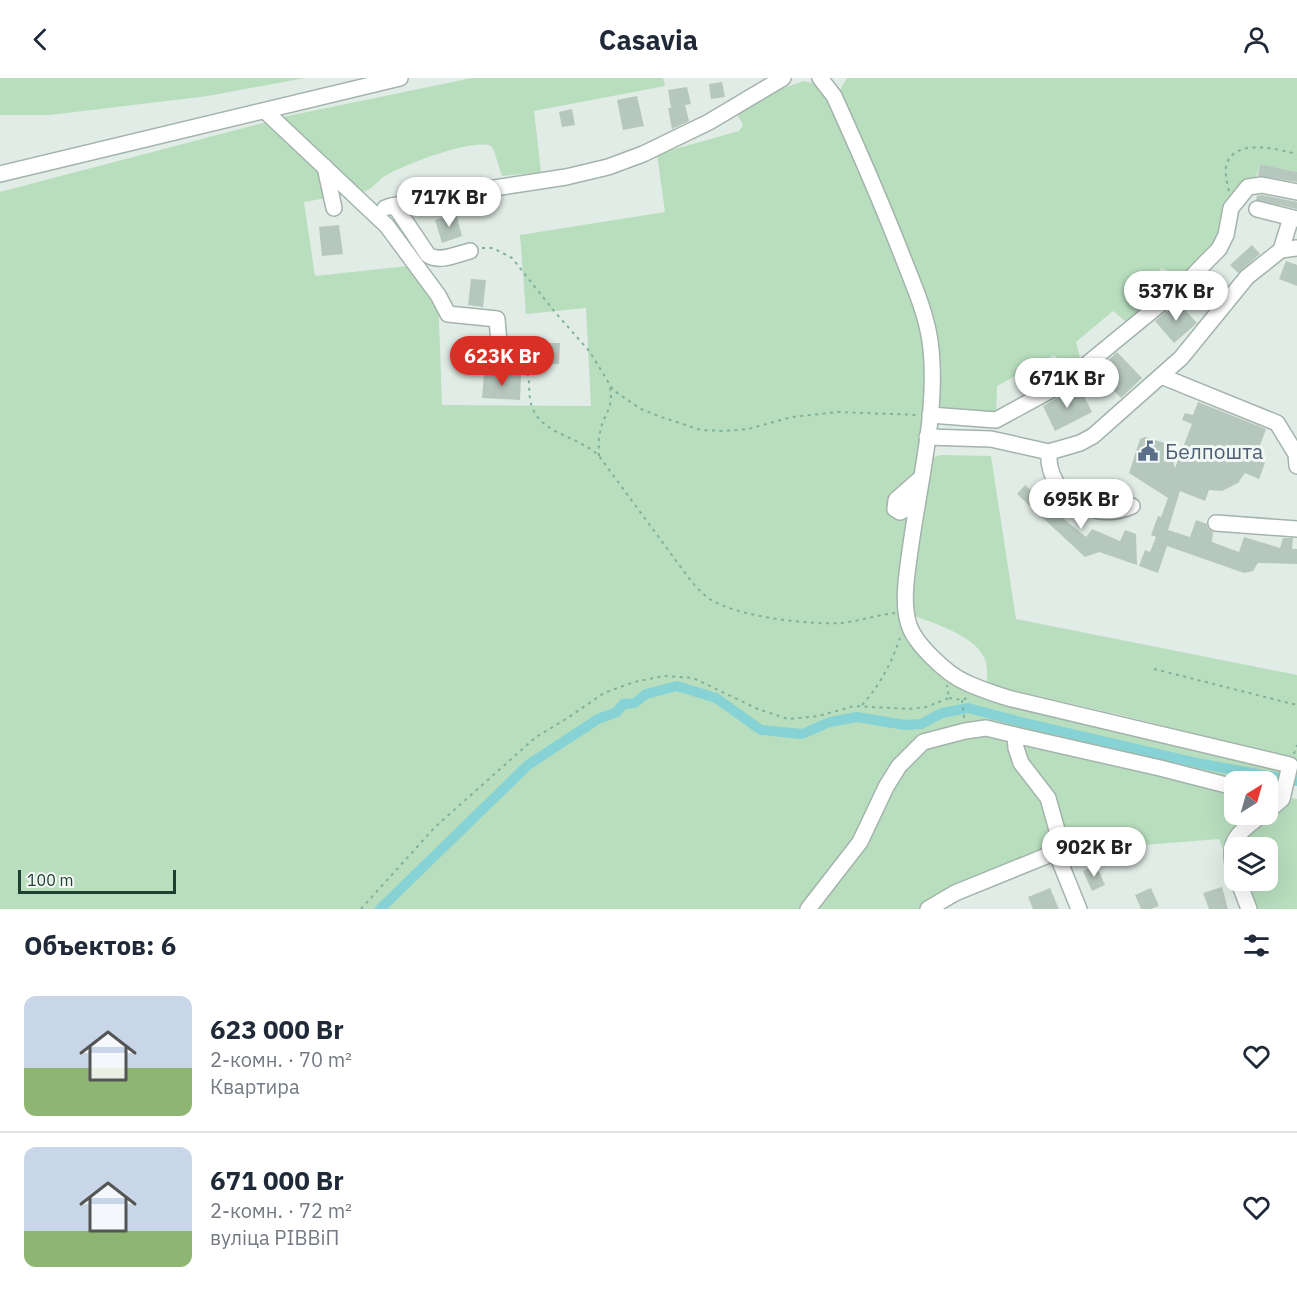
<!DOCTYPE html>
<html lang="ru">
<head>
<meta charset="utf-8">
<style>
	:root { --surface:#fff; --page:#f6f6f7; --text:#1f2937; --muted:#747a83; --line:#e0e1e3; --accent:#d93025 }
	body { margin:0; font-family:"IBM Plex Sans",sans-serif; background:var(--page); color:var(--text); height:100vh; display:flex; flex-direction:column; font-size:22px; white-space:nowrap }
	* { box-sizing:border-box; margin:0 }
	p { font-size:20px; color:var(--muted) }
	.icon { flex:none; width:33px; height:33px; fill:none; stroke:currentColor; stroke-width:2; stroke-linecap:round; stroke-linejoin:round }
	.map { position:relative; height:831px; overflow:hidden }
	.sheet { display:flex; flex-direction:column; background:var(--surface); flex:1 }
	.sheet>* { flex:none }
	.needle { width:39px; rotate:37deg }
	.buttons { position:absolute; left:1224px; top:693px; display:grid; gap:12px }
	.buttons a { display:grid; place-items:center; width:54px; height:54px; border-radius:12px; background:var(--surface); box-shadow:0 6px 24px #0002; font-size:30px }
	.scale { position:absolute; left:18px; bottom:15px; width:158px; box-sizing:border-box; padding-left:6px; border:3px solid #203e32; border-top:0; font-size:16px; line-height:21px; white-space:nowrap; color:#203e32; -webkit-text-stroke:4px #f1f8f4; paint-order:stroke }
	.price { position:absolute; translate:-50% -51px; padding:0 14px; border-radius:21px; background:#fff; color:#222; font-size:20px; line-height:39px; filter:drop-shadow(0 2px 3px #0008) }
	.price::after { content:''; position:absolute; left:50%; top:36px; width:18px; height:14px; margin-left:-9px; background:inherit; clip-path:polygon(0 0,100% 0,50% 100%) }
	.price.on { background:var(--accent); color:#fff }
	ul { padding:0; list-style:none }
	li { display:flex; align-items:center; gap:18px; height:150px; padding:0 24px }
	li+li { border-top:2px solid var(--line) }
	li span { display:grid; place-items:center; flex:none; width:168px; height:120px; border-radius:12px; color:#555 }
	li>.icon { margin-inline-start:auto }
	span .icon { width:72px; height:72px; fill:#fffc; stroke-width:1 }
	li b { font-size:26px }
	h2 { display:flex; justify-content:space-between; align-items:center; height:72px; padding:0 24px; font-size:26px }
	header { display:flex; justify-content:space-between; align-items:center; height:78px; padding:0 24px; background:var(--surface); font-size:27px; font-weight:700 }
	.map>svg:first-child { display:block }
	.green { fill:#b8debe }
	.lines { fill:none; stroke-linecap:round; stroke-linejoin:round }
	.canal { stroke:#86d2d4; stroke-width:10 }
	.building { fill:#b6c7be }
	.minor-casing { stroke:#a3b4ac; stroke-width:18 }
	.path { stroke:#80b19b; stroke-width:2; stroke-dasharray:3 4.5; stroke-linecap:butt }
	.minor { stroke:#fff; stroke-width:15 }
	.labels { text-anchor:middle; dominant-baseline:central; stroke-width:6; stroke-linejoin:round; paint-order:stroke }
	.service-label { font-size:21px; fill:#4e5e75; stroke:#f1f8f4; text-anchor:start }
</style>
</head>
<body>
<header><svg class="icon" aria-label="back" viewBox="0 0 24 24"><path d="M15 5l-7 7 7 7"/></svg>Casavia<svg class="icon" aria-label="person" viewBox="0 0 24 24"><circle cx="12" cy="8" r="4"/><path d="M4 21q1-7 8-7t8 7"/></svg></header>
<div class="map">
<svg width="1297" height="831" viewBox="0 0 1297 831">
	<rect width="100%" height="100%" fill="#e1ece6"/>
	<g class="green">
		<polygon points="0,0 305,0 208,18 50,37 0,37"/>
		<path d="M472 0H663L665 8 534 33 541 94 502 98 494 73 491 68C473 60 403 87 385 98 374 105 374 112 359 115L278 40Z"/>
		<path d="M847 0H1297V94L1260 86C1251 126 1210 170 1185 202L1162 190 1134 215 1142 238 1130 247 1113 233 1076 264 1082 287 1073 294 1054 277 997 308 996 339 936 335 938 286 840 15 841 10Z"/>
		<path d="M804 3 817 6 828 20 884 146 915 224 925 265 924 333 914 400 890 423V432L896 437 907 435 911 430 902 485 899 535 910 558 923 575 943 594 960 606 981 615 1033 631 1283 689 1277 718 1268 716V704H1234V707L1161 688 986 648 964 651 920 664 986 650 1014 658C1016 690 1034 696 1047 720 1053 731 1056 746 1057 757 1064 719 1018 697 1016 659L1160 691 1234 711V736H1268V719L1285 723 1286 719 1297 721V831H1249L1236 803 1268 802V770H1234V798L1219 761 1056 774 955 815 928 831H0V114L263 45H271L322 92 327 120 304 124 315 198 417 187 438 217 442 327 591 328 586 230 526 236 520 157 665 134 657 76 739 53 743 47 732 27Z"/>
		<path d="M941 377 991 378 1016 541 1297 597V682L1125 638 987 606C987 598 988 587 984 579 973 557 933 545 912 537V499L932 380Z"/>
	</g>
	<g class="lines">
		<polyline class="canal" points="380,831 528,687 598,641 617,634 623,626 635,625 646,616 677,608 716,620 761,652 802,656 830,644 857,639 905,647 921,646 942,635 968,630 1025,645 1202,686 1297,703"/>
	</g>
	<g class="building">
		<polygon points="722,4 725,19 711,21 709,6"/>
		<polygon points="687,9 691,26 685,27 689,43 672,51 668,30 671,30 668,12"/>
		<polygon points="637,18 644,48 623,52 617,22"/>
		<polygon points="572,31 575,47 562,49 559,34"/>
		<polygon points="1260,86 1297,94 1297,104 1258,98"/>
		<polygon points="1262,117 1297,124 1297,131 1256,122 1257,118"/>
		<polygon points="456,136 462,158 442,165 435,142"/>
		<polygon points="339,147 343,176 322,178 319,149"/>
		<polygon points="1252,167 1260,176 1238,195 1230,187"/>
		<polygon points="1286,183 1297,187 1297,208 1279,201"/>
		<polygon points="471,201 486,202 483,229 468,227"/>
		<polygon points="1178,224 1197,245 1174,265 1155,243"/>
		<polygon points="543,265 560,265 559,286 543,286"/>
		<polygon points="1117,274 1142,300 1121,320 1096,294"/>
		<polygon points="484,296 494,296 501,300 508,297 521,297 520,322 482,320"/>
		<polygon points="1079,308 1092,334 1055,353 1043,328"/>
		<polygon points="1198,324 1266,351 1255,381 1265,385 1259,401 1245,395 1238,405 1222,413 1209,412 1205,423 1180,413 1168,452 1190,459 1196,442 1207,446 1208,450 1213,454 1212,464 1239,474 1244,459 1280,470 1283,460 1293,460 1292,471 1297,471 1297,486 1258,485 1253,493 1244,495 1167,468 1158,495 1139,488 1145,472 1150,474 1156,459 1151,457 1158,438 1161,439 1168,420 1129,395 1140,361 1145,359 1168,366 1175,390 1192,346 1182,342 1185,335 1193,337"/>
		<polygon points="1025,407 1042,422 1050,413 1066,429 1059,437 1086,459 1092,451 1120,463 1125,452 1136,456 1137,487 1099,474 1085,479 1017,416"/>
		<polygon points="1096,787 1105,807 1092,813 1083,793"/>
		<polygon points="1222,809 1228,831 1209,831 1203,815"/>
		<polygon points="1050,810 1059,831 1033,831 1028,819"/>
		<polygon points="1151,810 1159,828 1151,831 1141,831 1135,817"/>
	</g>
	<g class="lines">
		<g class="minor-casing">
			<g id="minor">
				<path d="M820 0 834 18C859 73 883 128 905 185 915 210 926 236 930 263 939 326 920 402 911 466 908 489 901 524 909 547 915 566 947 596 965 604 979 611 993 615 1008 620L1290 687 1282 721 1268 733"/>
				<polyline points="265,33 387,148 438,217 448,236 497,241 501,290"/>
				<polyline points="325,89 334,130"/>
				<polyline points="0,96 400,0"/>
				<polyline points="391,128 449,117 566,99 608,89 643,76 709,44 783,0"/>
				<path d="M385 130 391 128 397 131 428 177C439 185 458 176 470 173"/>
				<polyline points="1257,131 1297,141"/>
				<polyline points="1281,172 1297,170"/>
				<polyline points="1161,298 1277,345 1296,376 1297,388"/>
				<polyline points="930,337 996,342 1064,305 1187,204 1207,183 1219,171 1226,157 1231,130 1248,109 1262,107 1297,114"/>
				<path d="M927 359 991 361 1049 374C1046 417 1094 446 1132 428"/>
				<polyline points="1049,374 1080,365 1093,358 1181,280 1247,199 1281,172 1291,140"/>
				<polyline points="915,417 906,431 900,434 895,431 896,422 921,400"/>
				<polyline points="1216,445 1297,451"/>
				<path d="M1234 791C1226 759 1241 754 1263 736"/>
				<polyline points="1238,802 1249,831"/>
				<polyline points="808,831 860,764 886,709 899,688 923,664 965,653 986,650 1015,657"/>
				<polyline points="928,831 955,815 1056,774"/>
				<polyline points="1079,831 1056,774 1057,752 1048,720 1021,685 1016,670 1015,657 1160,690 1234,709"/>
			</g>
		</g>
		<g class="path">
			<path d="M1229 113C1227 105 1225 97 1226 89 1232 59 1277 71 1297 76"/>
			<polyline points="482,170 493,170 512,180 554,233 590,274 613,312 641,331 661,339 701,352 725,353 748,351 792,339 838,334 918,337"/>
			<path d="M514 291H523L527 294C531 306 527 318 533 331 544 357 579 358 599 378L691 503C698 511 705 519 715 524 743 539 809 547 841 545 860 543 877 537 895 535"/>
			<path d="M599 378C599 370 598 362 600 354 604 334 614 332 610 309"/>
			<polyline points="1154,591 1297,627"/>
			<polyline points="949,620 962,622 967,620"/>
			<polyline points="962,622 964,640"/>
			<path d="M862 627C880 607 891 586 900 560"/>
			<polyline points="1294,676 1297,667"/>
			<polyline points="361,831 435,749 536,659 566,641 604,615 634,604 664,598 693,600 758,631 788,641 818,638 854,628 909,631 926,629 949,620 947,607"/>
		</g>
		<use href="#minor" class="minor"/>
	</g>
	<defs>
		<g id="civic-bare" transform="scale(1.62)"><path d="M-.6-6.5H3V-4.5H.6V-3L4-1V1h2V6H-6V1h2V-1L-.6-3ZM-1.2 2.5V6h2.4V2.5Z" fill="#5c6f8a" stroke="#f1f8f4" stroke-width="2.5" paint-order="stroke"/></g>
	</defs>
	<g fill-rule="evenodd">
		<use href="#civic-bare" x="1148" y="373"/>
	</g>
	<g class="labels">
		<g class="service-label">
			<text x="1165" y="373">Белпошта</text>
		</g>
	</g>
</svg>
<div class="buttons">
<a><svg class="needle" viewBox="-14 -14 28 28"><path d="M0-13l5 13h-10z" fill="#e53935"/><path d="M0 13l5-13h-10z" fill="#747a83"/></svg></a>
<a><svg class="icon" aria-label="layers" viewBox="0 0 24 24"><path d="M12 4l9 5-9 5-9-5zM3 14l9 5 9-5"/></svg></a>
</div>
<div class="scale">100 m</div>
<b class="price" style="left:449px;top:150px">717K Br</b>
<b class="price" style="left:1176px;top:244px">537K Br</b>
<b class="price on" style="left:502px;top:309px">623K Br</b>
<b class="price" style="left:1067px;top:331px">671K Br</b>
<b class="price" style="left:1081px;top:452px">695K Br</b>
<b class="price" style="left:1094px;top:800px">902K Br</b>
</div>
<section class="sheet">
<h2>Объектов: 6<svg class="icon" aria-label="filters" viewBox="0 0 24 24"><path d="M4 7h16M4 17h16"/><circle cx="9" cy="7" r="2"/><circle cx="15" cy="17" r="2"/></svg></h2>
<ul>
<li><span style="background:linear-gradient(#c9d6e8 60%,#8fb573 0)"><svg class="icon" aria-label="home" viewBox="0 0 24 24"><path d="M3 11l9-7 9 7M6 9v11h12V9"/></svg></span><div><b>623 000 Br</b><p>2-комн. · 70 m²</p><p>Квартира</p></div><svg class="icon" aria-label="heart" viewBox="0 0 24 24"><path d="M12 20l-8-8c-3-5 5-10 8-4 3-6 11-1 8 4z"/></svg></li>
<li><span style="background:linear-gradient(#c9d6e8 70%,#8fb573 0)"><svg class="icon" aria-label="home" viewBox="0 0 24 24"><path d="M3 11l9-7 9 7M6 9v11h12V9"/></svg></span><div><b>671 000 Br</b><p>2-комн. · 72 m²</p><p>вуліца РІВВіП</p></div><svg class="icon" aria-label="heart" viewBox="0 0 24 24"><path d="M12 20l-8-8c-3-5 5-10 8-4 3-6 11-1 8 4z"/></svg></li>
</ul>
</section>
</body>
</html>
